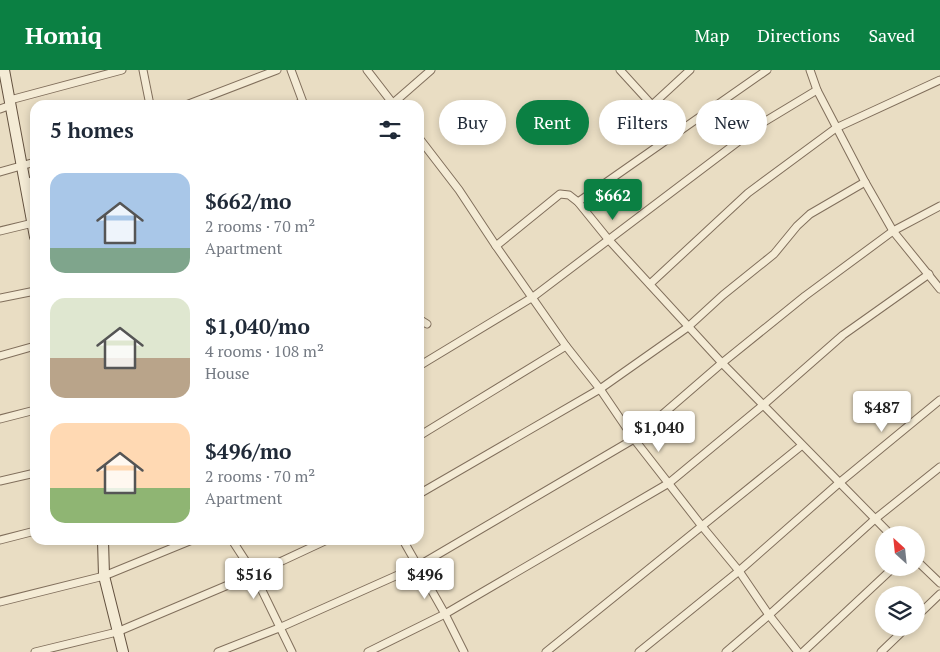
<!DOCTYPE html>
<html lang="en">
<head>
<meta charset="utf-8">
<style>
	:root { --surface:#fff; --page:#f6f6f7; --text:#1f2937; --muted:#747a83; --accent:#0b8043 }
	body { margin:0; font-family:"PT Serif",serif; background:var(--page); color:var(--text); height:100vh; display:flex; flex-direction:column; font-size:19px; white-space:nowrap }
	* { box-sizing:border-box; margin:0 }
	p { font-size:16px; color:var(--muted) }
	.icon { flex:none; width:28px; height:28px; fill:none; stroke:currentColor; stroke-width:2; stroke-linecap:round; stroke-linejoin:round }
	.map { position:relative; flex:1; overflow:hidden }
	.panel { position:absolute; left:30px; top:30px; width:394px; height:445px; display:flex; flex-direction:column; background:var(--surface); border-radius:15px; box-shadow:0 2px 8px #0003 }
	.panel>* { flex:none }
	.banner { position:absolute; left:439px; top:30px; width:426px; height:45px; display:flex; gap:10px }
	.needle { width:32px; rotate:333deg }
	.fabs { position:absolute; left:875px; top:456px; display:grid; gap:10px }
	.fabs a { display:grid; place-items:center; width:50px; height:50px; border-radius:50%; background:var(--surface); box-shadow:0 2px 8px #0003; font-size:25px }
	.price { position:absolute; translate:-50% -42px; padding:0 11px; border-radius:5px; background:#fff; color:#222; font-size:16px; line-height:32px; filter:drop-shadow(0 1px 2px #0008) }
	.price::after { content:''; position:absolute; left:50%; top:30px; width:15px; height:11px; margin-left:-8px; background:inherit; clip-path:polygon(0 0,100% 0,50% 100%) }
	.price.active { background:var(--accent); color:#fff }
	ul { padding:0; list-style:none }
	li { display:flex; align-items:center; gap:15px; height:125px; padding:0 20px }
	li span { display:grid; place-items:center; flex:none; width:140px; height:100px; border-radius:15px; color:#555 }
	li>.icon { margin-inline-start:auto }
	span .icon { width:60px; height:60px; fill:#fffc; stroke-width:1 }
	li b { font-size:21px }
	h2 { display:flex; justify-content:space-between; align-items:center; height:60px; padding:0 20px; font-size:21px }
	.tag { padding:0 18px; border-radius:22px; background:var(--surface); box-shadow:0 2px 8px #0003; font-size:18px; line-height:45px }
	.tag.active { background:var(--accent); color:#fff }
	header { display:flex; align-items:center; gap:30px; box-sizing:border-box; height:70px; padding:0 25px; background:var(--accent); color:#fff }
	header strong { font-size:24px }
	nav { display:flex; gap:28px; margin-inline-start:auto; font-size:18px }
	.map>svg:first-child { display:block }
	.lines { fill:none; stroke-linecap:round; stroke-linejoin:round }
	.street-casing { stroke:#816f5c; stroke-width:9 }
	.secondary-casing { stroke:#63513f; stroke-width:12 }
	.street { stroke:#f4ebd5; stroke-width:7 }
	.secondary { stroke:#f4ebd5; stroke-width:10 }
</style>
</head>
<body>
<header>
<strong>Homiq</strong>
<nav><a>Map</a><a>Directions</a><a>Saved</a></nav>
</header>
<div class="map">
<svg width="940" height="582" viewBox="0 0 940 582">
	<rect width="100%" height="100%" fill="#e9ddc3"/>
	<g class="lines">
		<g class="street-casing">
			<g id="street">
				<polyline points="143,0 150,35"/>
				<polyline points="291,0 304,35"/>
				<polyline points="367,0 394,35"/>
				<polyline points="620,0 652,35 690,0"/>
				<polyline points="810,0 817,20 865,112 893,161 940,219"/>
				<polyline points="10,30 122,0"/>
				<polyline points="186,35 277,0"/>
				<polyline points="296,35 302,32"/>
				<polyline points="391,35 431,0"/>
				<polyline points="0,39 11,35"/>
				<polyline points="419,68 459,120 496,176 566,276 419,366"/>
				<polyline points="0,102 35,92"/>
				<polyline points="26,110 35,115"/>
				<polyline points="578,132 767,0"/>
				<polyline points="0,161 33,153"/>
				<polyline points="496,176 560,124 569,125 578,132 608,169 722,293 891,465"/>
				<polyline points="650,214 748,123 836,58 940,10"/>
				<polyline points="0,228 35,221"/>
				<polyline points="419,249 427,254"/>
				<polyline points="566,276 600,319 634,369 701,455 739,501 769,545 798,582"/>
				<polyline points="0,286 35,276"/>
				<polyline points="419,296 533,227 764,52 817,20"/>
				<polyline points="0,349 35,340"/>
				<polyline points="0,411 35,403"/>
				<polyline points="419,424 600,319 688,257 723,225 774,184 797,156 810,144 865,112"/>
				<polyline points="0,470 35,461"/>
				<polyline points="232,470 254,504 292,582"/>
				<polyline points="403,470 445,544 464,582"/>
				<polyline points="916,490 940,513"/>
				<polyline points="0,532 104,506 192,470"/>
				<polyline points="916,547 940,524"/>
				<polyline points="35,582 117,562 254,504 327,470"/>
				<polyline points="218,582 279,558 418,496 634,369 722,293 805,226 893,161 940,136"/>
				<polyline points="368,582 445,544 669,413 762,336 843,265 929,204"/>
				<polyline points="546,582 801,376"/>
				<polyline points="639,582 739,501 839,413 940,330"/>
				<polyline points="726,582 769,545 875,449 940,397"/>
				<polyline points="803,582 893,498"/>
				<polyline points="881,582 906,558"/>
			</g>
		</g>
		<g class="secondary-casing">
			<g id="secondary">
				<polyline points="4,0 35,167"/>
				<polyline points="103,470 104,506 123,582"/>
			</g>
		</g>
		<use href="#street" class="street"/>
		<use href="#secondary" class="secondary"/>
	</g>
</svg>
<div class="fabs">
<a><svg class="needle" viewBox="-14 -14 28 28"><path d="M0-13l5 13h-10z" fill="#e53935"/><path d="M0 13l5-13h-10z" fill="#747a83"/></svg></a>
<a><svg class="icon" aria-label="layers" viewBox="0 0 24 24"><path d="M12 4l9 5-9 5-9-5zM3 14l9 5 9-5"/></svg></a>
</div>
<b class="price active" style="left:613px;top:151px">$662</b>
<b class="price" style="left:882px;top:363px">$487</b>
<b class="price" style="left:659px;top:383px">$1,040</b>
<b class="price" style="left:254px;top:530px">$516</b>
<b class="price" style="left:425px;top:530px">$496</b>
<div class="banner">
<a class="tag">Buy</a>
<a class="tag active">Rent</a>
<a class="tag">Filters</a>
<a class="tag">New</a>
</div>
<section class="panel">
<h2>5 homes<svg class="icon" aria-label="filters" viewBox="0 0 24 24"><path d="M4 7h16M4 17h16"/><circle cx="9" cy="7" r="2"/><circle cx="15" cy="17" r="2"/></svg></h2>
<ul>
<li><span style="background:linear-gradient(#a9c7e8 75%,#7fa58c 0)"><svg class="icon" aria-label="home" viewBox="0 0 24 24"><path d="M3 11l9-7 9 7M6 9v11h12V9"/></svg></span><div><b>$662/mo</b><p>2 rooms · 70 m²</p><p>Apartment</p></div></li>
<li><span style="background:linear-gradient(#dfe7d0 60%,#b9a48a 0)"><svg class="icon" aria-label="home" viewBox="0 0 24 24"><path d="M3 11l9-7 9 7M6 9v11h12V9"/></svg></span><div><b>$1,040/mo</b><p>4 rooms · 108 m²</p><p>House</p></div></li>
<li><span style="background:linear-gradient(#ffd9b3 65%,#8fb573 0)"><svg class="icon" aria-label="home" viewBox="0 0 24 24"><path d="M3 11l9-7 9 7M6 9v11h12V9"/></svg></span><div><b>$496/mo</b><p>2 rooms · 70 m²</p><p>Apartment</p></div></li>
</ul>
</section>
</div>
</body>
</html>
